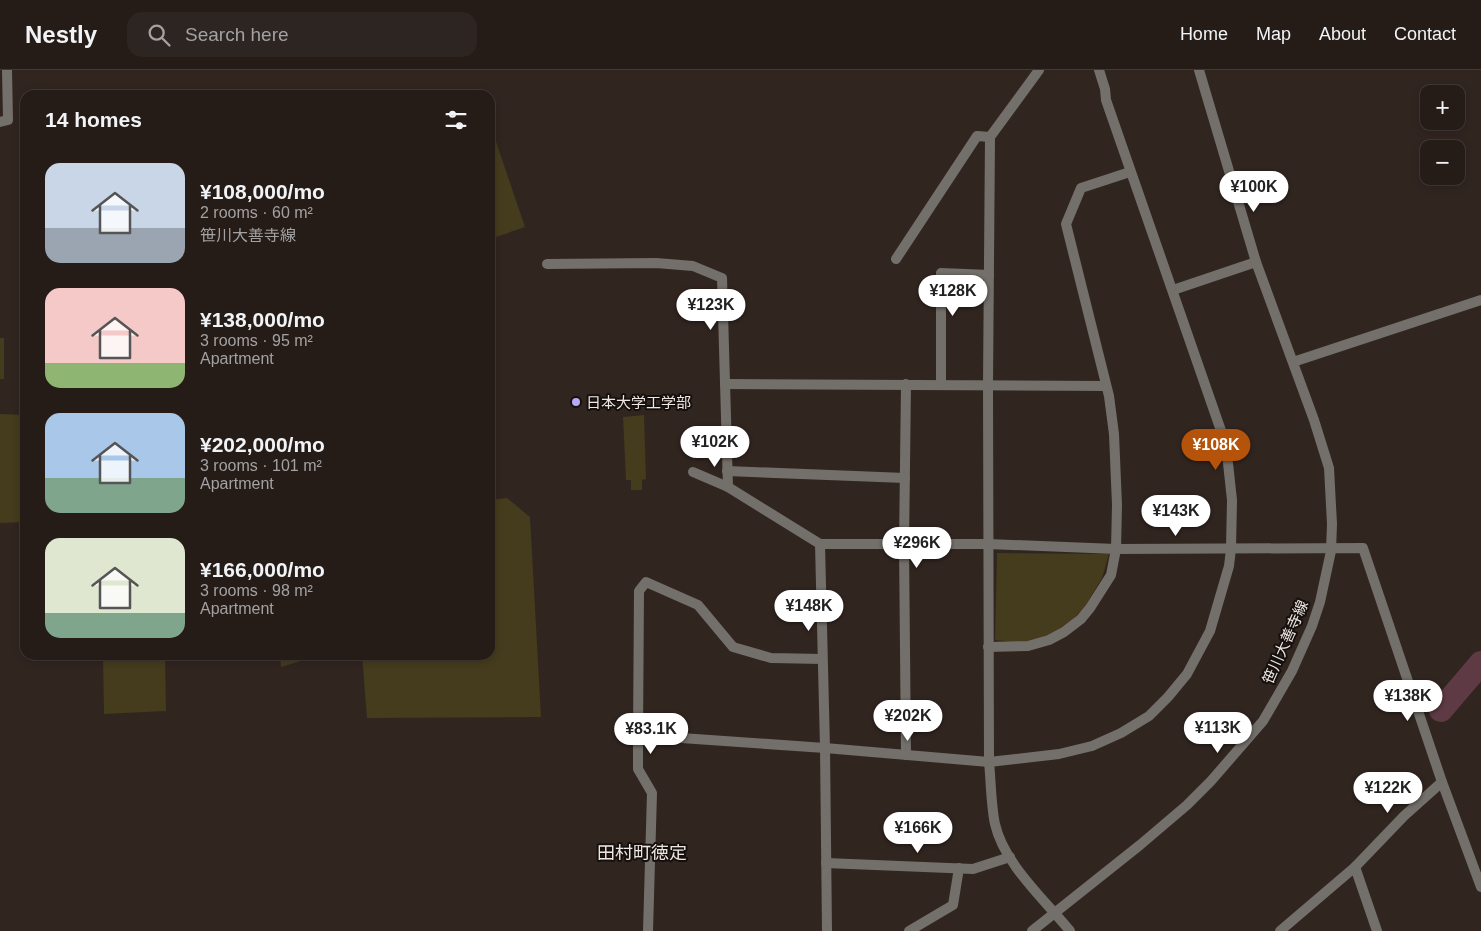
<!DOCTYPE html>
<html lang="en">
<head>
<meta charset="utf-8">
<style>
	:root { --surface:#251c18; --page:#2d2521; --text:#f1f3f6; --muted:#a3a1a2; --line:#423a37; --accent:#b45309 }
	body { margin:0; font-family:Helvetica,"Noto Sans JP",sans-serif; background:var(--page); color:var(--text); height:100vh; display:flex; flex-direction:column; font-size:19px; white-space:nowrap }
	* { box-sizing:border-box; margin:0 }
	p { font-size:16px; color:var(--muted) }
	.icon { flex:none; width:28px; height:28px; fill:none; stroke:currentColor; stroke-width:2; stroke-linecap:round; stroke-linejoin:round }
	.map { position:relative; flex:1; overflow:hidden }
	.side { position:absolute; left:20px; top:20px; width:475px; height:570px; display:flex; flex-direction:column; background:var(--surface); border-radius:15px; box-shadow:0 2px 8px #0003,0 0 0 1px var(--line) }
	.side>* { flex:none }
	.tools { position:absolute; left:1420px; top:15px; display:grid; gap:10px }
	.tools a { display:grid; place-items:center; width:45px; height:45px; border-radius:10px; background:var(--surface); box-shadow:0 2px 8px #0003,0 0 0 1px var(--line); font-size:25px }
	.price { position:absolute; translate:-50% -42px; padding:0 11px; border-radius:18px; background:#fff; color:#222; font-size:16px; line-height:32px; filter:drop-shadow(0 1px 2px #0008) }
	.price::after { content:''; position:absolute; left:50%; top:30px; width:15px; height:11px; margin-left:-8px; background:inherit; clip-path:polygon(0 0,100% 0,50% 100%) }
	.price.current { background:var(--accent); color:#fff }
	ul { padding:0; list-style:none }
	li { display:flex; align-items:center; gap:15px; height:125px; padding:0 25px }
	li span { display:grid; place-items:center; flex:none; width:140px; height:100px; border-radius:15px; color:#555 }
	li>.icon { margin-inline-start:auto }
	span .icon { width:60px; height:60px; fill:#fffc; stroke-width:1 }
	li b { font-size:21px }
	h2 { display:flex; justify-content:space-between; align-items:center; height:60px; padding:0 25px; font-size:21px }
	header { display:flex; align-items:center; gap:30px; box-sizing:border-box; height:70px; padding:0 25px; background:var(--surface); border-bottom:1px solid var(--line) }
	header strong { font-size:24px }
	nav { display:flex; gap:28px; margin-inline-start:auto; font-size:18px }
	.search { width:350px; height:45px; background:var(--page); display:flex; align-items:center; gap:12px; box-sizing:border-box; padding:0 18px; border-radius:15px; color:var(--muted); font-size:19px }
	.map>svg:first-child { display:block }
	.green { fill:#453b1d }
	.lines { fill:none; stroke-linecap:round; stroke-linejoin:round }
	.river { stroke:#5e3a45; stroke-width:24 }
	.minor { stroke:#736f6a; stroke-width:10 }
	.tertiary { stroke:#736f6a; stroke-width:10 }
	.poi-dot { fill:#b7abf7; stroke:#15100d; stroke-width:2 }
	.labels { text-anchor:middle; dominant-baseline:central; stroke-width:4; stroke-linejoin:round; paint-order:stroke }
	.poi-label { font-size:15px; fill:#eee6e2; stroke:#15100d; text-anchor:start }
	.street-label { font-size:15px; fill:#eee6e2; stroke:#15100d }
	.quarter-label { font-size:18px; fill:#eee6e2; stroke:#15100d }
</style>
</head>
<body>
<header>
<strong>Nestly</strong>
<div class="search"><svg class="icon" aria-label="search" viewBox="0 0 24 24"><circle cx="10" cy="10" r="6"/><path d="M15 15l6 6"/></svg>Search here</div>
<nav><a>Home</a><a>Map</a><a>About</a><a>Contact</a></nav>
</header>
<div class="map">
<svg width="1481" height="861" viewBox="0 0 1481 861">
	<rect width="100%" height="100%" fill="#312520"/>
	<g class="green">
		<polygon points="490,60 492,60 525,157 490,169"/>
		<rect x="0" y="268" width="4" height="41"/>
		<polygon points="0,344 25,345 25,452 0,453"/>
		<polygon points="644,345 646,409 642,410 642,420 631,420 631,410 626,410 623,347"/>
		<polygon points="507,428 530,447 541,647 367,648 362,585 490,585 490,430"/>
		<polygon points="997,483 1109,484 1102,508 1084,538 1071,551 1049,566 1021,573 995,570"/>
		<polygon points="103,585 165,585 166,641 104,644"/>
		<polygon points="280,585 321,585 281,597"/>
	</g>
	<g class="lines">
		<polyline class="river" points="1441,640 1481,593"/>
		<g class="minor">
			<path d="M1039 0 990 67 988 315 989 692C991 711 991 736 995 754 1004 794 1045 830 1070 861"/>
			<polyline points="0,52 8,50 7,0"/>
			<polyline points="896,189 977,66 990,67"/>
			<polyline points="547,194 656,193 693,196 722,208 728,417 820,474 825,678 827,861"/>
			<polyline points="1173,220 1256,192"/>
			<polyline points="1293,292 1481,230"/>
			<polyline points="725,314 1106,316"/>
			<polyline points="906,314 904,475 906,685"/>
			<polyline points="941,314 941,203 989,205"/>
			<polyline points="727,401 905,408"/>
			<polyline points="693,402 728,417"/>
			<polyline points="820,474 988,474 1116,479 1363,478 1442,712 1481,817"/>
			<polyline points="988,577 1028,576 1049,570 1064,562 1081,549 1090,538 1111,505 1116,479 1117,435 1114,364 1109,326 1066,154 1081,118 1130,102"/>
			<polyline points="638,665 639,521 646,512 698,535 733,577 771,588 822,589"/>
			<polyline points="826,793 973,799 1010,787"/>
			<polyline points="1355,797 1404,746 1442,712"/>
			<polyline points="648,861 652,723 638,699 638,665 825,678 989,692 1059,684 1092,676 1121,663 1149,646 1168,627 1187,604 1210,561 1229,496 1231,479 1232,430 1226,375 1106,30 1105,19 1099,0"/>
			<polyline points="909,861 953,835 959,798"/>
			<polyline points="1280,861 1355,797 1377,861"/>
		</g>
		<polyline class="tertiary" points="1032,861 1140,775 1187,735 1211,711 1263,651 1292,601 1312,556 1320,532 1331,481 1332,454 1329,398 1314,350 1256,192 1199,0"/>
	</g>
	<circle class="poi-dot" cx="576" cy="332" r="5"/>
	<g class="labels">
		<g class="poi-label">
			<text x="586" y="332">日本大学工学部</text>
		</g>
		<g class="street-label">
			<text transform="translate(1285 572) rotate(-66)">笹川大善寺線</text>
		</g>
		<g class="quarter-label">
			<text x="642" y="783">田村町徳定</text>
		</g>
	</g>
</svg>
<div class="tools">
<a>+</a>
<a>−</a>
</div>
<b class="price" style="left:1254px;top:143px">¥100K</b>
<b class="price" style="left:953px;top:247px">¥128K</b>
<b class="price" style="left:711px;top:261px">¥123K</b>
<b class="price" style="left:715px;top:398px">¥102K</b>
<b class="price current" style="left:1216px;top:401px">¥108K</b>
<b class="price" style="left:1176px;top:467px">¥143K</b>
<b class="price" style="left:917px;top:499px">¥296K</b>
<b class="price" style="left:809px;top:562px">¥148K</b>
<b class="price" style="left:1408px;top:652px">¥138K</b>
<b class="price" style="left:908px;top:672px">¥202K</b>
<b class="price" style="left:1218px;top:684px">¥113K</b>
<b class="price" style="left:651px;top:685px">¥83.1K</b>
<b class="price" style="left:1388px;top:744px">¥122K</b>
<b class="price" style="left:918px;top:784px">¥166K</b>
<section class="side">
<h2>14 homes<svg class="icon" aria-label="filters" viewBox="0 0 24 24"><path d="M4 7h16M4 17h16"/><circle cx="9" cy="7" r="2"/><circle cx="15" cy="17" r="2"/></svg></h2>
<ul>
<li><span style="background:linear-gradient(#c9d6e8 65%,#9aa5b1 0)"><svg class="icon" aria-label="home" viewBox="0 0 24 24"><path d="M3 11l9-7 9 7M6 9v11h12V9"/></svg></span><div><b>¥108,000/mo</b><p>2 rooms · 60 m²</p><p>笹川大善寺線</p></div></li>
<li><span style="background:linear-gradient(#f6c9c9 75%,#8fb573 0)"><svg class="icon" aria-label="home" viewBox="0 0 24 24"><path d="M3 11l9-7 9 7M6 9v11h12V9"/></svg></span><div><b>¥138,000/mo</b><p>3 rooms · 95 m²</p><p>Apartment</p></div></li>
<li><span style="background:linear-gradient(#a9c7e8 65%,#7fa58c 0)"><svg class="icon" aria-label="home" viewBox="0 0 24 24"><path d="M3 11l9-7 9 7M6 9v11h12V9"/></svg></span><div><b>¥202,000/mo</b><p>3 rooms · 101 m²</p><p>Apartment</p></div></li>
<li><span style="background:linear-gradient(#dfe7d0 75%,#7fa58c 0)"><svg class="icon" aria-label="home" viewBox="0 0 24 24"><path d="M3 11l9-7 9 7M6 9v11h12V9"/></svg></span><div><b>¥166,000/mo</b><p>3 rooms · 98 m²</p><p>Apartment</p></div></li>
</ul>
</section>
</div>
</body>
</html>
